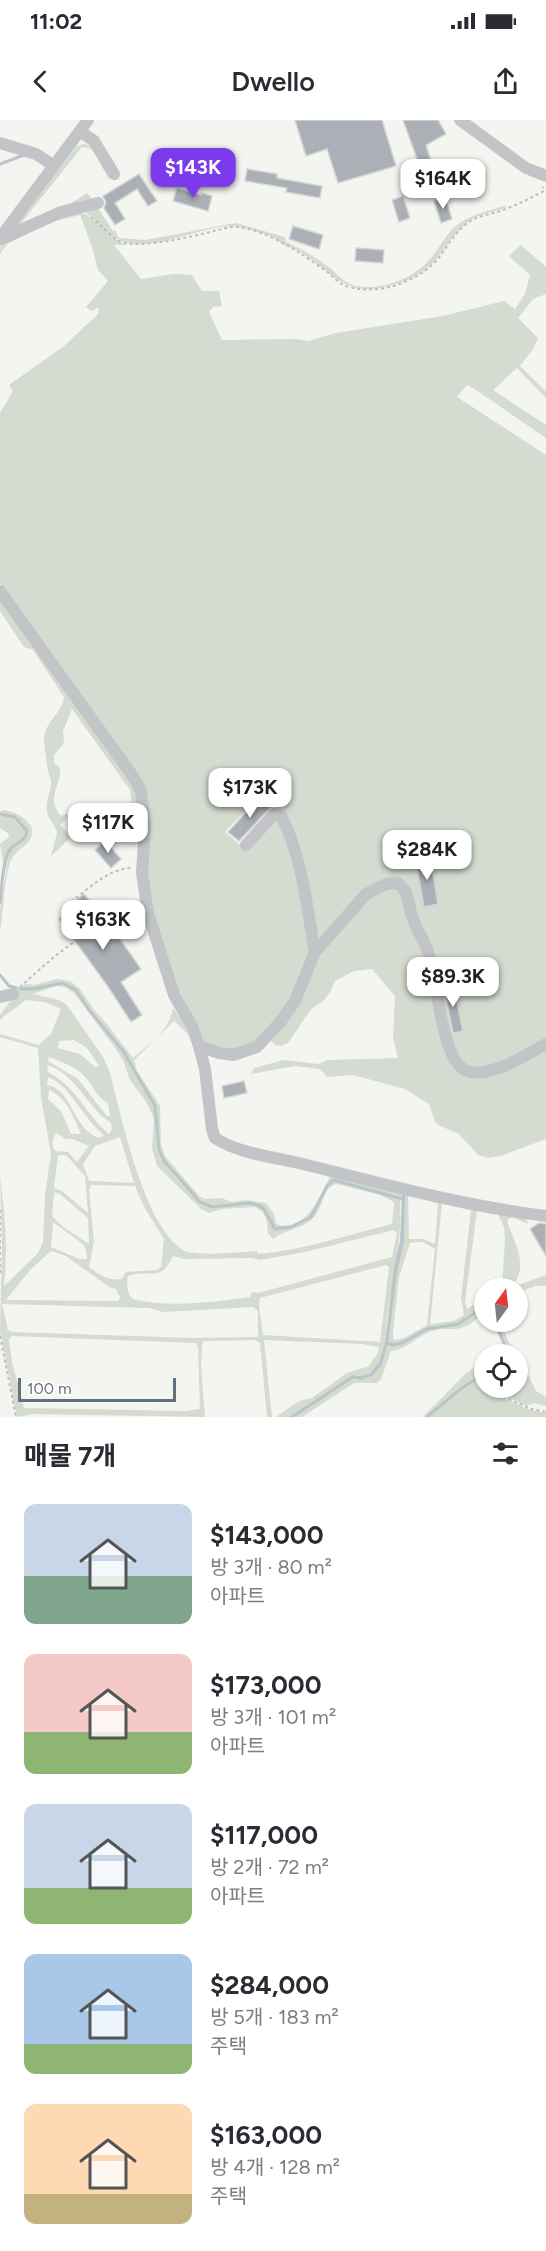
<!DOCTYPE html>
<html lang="ko">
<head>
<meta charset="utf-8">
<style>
	:root { --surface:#fff; --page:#f7f7f7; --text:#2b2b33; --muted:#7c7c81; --accent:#7c3aed }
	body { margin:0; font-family:Figtree,"Noto Sans KR",sans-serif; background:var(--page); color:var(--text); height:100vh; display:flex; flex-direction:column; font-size:22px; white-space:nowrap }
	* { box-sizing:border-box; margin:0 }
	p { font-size:20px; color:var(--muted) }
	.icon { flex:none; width:33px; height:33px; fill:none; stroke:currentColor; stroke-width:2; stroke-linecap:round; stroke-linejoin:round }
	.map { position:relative; height:1297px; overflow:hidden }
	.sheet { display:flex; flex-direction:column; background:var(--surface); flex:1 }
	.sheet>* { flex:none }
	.needle { width:39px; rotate:15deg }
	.tools { position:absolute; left:474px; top:1158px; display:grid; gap:12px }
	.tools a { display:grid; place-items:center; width:54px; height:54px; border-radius:50%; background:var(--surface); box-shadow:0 2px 4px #0004; font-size:30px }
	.scale { position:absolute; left:18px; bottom:15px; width:158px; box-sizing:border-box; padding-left:6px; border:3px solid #647181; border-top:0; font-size:16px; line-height:21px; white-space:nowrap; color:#647181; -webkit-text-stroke:4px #fff; paint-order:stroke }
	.price { position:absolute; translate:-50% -51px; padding:0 14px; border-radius:12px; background:#fff; color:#222; font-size:20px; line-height:39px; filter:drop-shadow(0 2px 3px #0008) }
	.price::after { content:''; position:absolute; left:50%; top:36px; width:18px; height:14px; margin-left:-9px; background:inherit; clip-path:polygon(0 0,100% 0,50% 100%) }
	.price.current { background:var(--accent); color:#fff }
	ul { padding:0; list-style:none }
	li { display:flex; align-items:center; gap:18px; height:150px; padding:0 24px }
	li span { display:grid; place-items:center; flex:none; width:168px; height:120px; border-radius:12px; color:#555 }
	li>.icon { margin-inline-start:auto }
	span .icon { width:72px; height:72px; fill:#fffc; stroke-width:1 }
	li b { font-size:26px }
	h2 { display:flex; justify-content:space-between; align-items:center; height:72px; padding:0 24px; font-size:26px }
	.status { display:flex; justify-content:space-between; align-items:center; height:42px; padding:0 30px; background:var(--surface); direction:ltr }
	.status svg { height:16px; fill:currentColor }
	header { display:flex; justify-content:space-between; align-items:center; height:78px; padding:0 24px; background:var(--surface); font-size:27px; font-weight:600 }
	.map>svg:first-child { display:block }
	.green { fill:#d4dbd1; fill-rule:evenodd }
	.water { fill:#bac4c9 }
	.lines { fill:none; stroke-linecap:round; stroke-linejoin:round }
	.stream { stroke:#bac4c9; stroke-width:3 }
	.building { fill:#aab0b6; stroke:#d5d5d3; stroke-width:1.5 }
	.path { stroke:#bbbdbf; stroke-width:2; stroke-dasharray:3 3; stroke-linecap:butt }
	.minor { stroke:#c2c4c8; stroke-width:12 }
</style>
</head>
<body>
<div class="status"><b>11:02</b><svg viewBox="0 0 49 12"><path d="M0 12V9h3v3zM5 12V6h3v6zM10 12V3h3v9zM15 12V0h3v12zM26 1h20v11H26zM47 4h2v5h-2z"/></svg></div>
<header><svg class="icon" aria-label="back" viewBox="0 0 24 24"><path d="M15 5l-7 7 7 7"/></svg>Dwello<svg class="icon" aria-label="share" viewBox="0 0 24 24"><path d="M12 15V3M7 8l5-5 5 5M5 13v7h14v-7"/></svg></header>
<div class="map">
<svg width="546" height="1297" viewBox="0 0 546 1297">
	<rect width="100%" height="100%" fill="#f4f4f0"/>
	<g class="green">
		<polygon points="84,24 90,26 111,58 109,59 93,31 89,28 82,27 21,103 70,84 87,73 94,82 9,113 77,26"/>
		<path d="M96 85 113 111 115 110 119 118 145 120 236 103 285 117 286 122C300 128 313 136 326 145 336 152 343 163 356 166 383 171 414 158 431 138 440 127 446 114 457 105 470 95 488 91 504 86L507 87C495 92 479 94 469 101 455 112 447 126 436 139 425 153 407 162 389 166 341 178 333 150 297 130 293 128 288 127 284 125 279 121 273 116 265 114 256 111 244 107 234 106 202 105 153 133 122 121 107 116 97 99 83 91Z"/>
		<path d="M78 92C98 96 107 119 128 125H114L141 159 174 154 192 155 202 171H219L222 186 213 187 209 192 222 220 295 219 308 221 336 213 443 196 504 181 515 189 525 174 530 155 509 136 521 125 546 147V174L533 179 518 198 538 218 533 229 520 246 546 272V278L517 248 493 270 546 305V318L473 268 467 265 457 277 546 335V922C527 932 487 959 465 948 443 937 437 861 431 836 427 823 420 811 415 798 408 781 413 775 398 761 360 764 338 803 315 829L303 758 289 709 282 694 261 674 225 712 239 724 242 722 246 726 274 695 280 697 287 709 300 758 314 831 293 880 280 900 256 926 233 933 219 931 201 925 198 911 177 875 168 851 152 801 144 761 147 706 145 673 128 642 0 463V293L13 271 9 265 64 226 98 194 99 187 91 191 86 187 108 161 98 150 92 127 80 95 52 102 7 124 0 134C0 129 0 124 4 120 19 108 59 97 78 92Z"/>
		<path d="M0 475 125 652 136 674 141 699 134 700 130 670 72 589 63 611 64 623 54 635V643L60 648C61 669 45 676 61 696L75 691 60 705 71 717 51 736 57 713C56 705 49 700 47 692 45 682 50 674 51 664 52 660 49 656 48 651 47 648 44 621 44 618 45 602 63 592 64 577L33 530 24 527 0 491Z"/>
		<path d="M2 690C13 690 35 701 32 714 31 725 14 730 10 743 3 764 4 790 0 812V789L9 733C15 723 26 723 28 711 22 700 12 693 0 693Z"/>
		<path d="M0 695 15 698 26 711C25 723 11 722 8 733 3 747 2 763 0 777L3 742 0 724 9 717 8 713 0 708Z"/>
		<polygon points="397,765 421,818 455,944 481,953 546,926 546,1019 501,1036 488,1038 478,1035 459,1014 436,1004 429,984 405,969 353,955 327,957 320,949 295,946 251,954 254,948 284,940 319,944 327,940 398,938 393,918 395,876 372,849 354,851 335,861 331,871 323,881 311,889 288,923 281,926 275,925 269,919 310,846 367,775"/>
		<path d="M57 859 70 861 80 869 95 891 106 903 133 938C150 923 169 912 173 888L192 914 189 915 174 901 134 940 137 951 160 986 161 1025 165 1036 200 1077 204 1079 221 1078 232 1082 245 1080 266 1083 274 1094 276 1104C305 1115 322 1074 331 1054L525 1097 528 1104 512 1097 507 1100C513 1122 529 1142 514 1164L515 1166 546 1155V1166H535L518 1173V1168H502L505 1119 504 1107 498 1094 477 1090 465 1182 467 1189 484 1178V1191L478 1190 458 1204 427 1209 401 1223 388 1224 398 1148 404 1122V1073L402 1072 401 1078 334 1059 327 1066 310 1097 291 1106 275 1108 265 1088 256 1084 207 1086 179 1059 165 1040 160 1028 156 986 124 931 90 890 77 869 62 862 32 868H20L25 864 34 865ZM410 1075 438 1083 435 1124 423 1119H409L408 1077ZM442 1083 471 1090 461 1178 464 1195 454 1201 430 1204ZM417 1122H423L435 1129 427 1205 404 1218 394 1220 393 1212 399 1157 410 1123Z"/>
		<path d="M55 864 68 866 75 871 88 891 122 932 154 986 158 1029 163 1041 178 1060 206 1087 256 1085 263 1089 274 1109C283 1111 290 1108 298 1105 325 1094 316 1072 334 1061L400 1080C402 1120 394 1158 387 1198 385 1213 387 1230 379 1243 374 1251 369 1254 361 1256L358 1255 289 1297H276L299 1281 312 1278 347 1253 369 1246 378 1233 379 1227 362 1224 264 1220 272 1297H267L260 1223 255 1220 204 1221 202 1224 201 1246 205 1297 33 1294 17 1297 0 1212 2 1124 0 1057C5 1095 8 1128 4 1166L38 1133 43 1122 45 1075 51 1034 41 977 38 928 0 917V914L39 925 51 914 61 889 45 882 25 880C17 889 7 891 0 901V895L19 869 32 870ZM56 866 65 867 74 873 116 929 123 940 130 960 145 980 152 994 154 1001 152 1028 157 1046 201 1089 209 1093 222 1089 255 1087 263 1092 267 1101 268 1113 273 1119C285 1109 304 1109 314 1097 323 1088 323 1066 337 1064L380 1075 394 1082 392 1104C348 1115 303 1130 258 1134L257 1131C243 1132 194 1137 183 1130 143 1104 122 998 110 953L103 937 67 885 59 880 33 874ZM74 920 87 928 99 946 95 947 80 934 58 928 59 921ZM49 937C62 942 77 947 86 958 94 967 97 978 108 983L110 996H107L78 959 48 941ZM47 945C78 955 86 987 111 1003L112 1009 109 1014C87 996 75 965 48 952ZM48 957C67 965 75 983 88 998 92 1005 99 1010 104 1016L99 1018C71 1008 73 969 47 965ZM49 970C66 977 74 997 81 1014H71L61 991 48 979ZM56 1013 66 1019H73L89 1026 77 1042 68 1032 55 1031C50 1025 53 1019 56 1013ZM120 1017 134 1063 89 1061 83 1044 95 1026ZM58 1035H66L85 1056 88 1093 62 1071 54 1068ZM91 1065 135 1066 144 1087 164 1119 161 1147 157 1150 126 1152 122 1159C108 1161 100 1155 89 1147L94 1121 89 1070ZM54 1072 60 1074 88 1098 89 1124 63 1107 52 1096ZM53 1102 83 1124 86 1129 87 1139H79L51 1127ZM394 1110 397 1113 392 1137 258 1173 252 1172 250 1177C213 1182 170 1188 133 1179 127 1175 126 1163 128 1156 150 1148 160 1164 173 1136L184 1139 252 1138 260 1140 305 1132ZM51 1131 66 1136 109 1167 116 1169 120 1178 118 1181 6 1180 30 1150ZM386 1145 389 1147 380 1222 263 1215 259 1185 260 1178ZM2 1184 149 1188 163 1192 253 1187 258 1191V1217L194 1218 11 1212 8 1210ZM12 1216 195 1223 198 1226 200 1289 184 1291 24 1288 12 1242 9 1219Z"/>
		<path d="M479 1191 484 1193V1199L478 1198C455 1217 450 1204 429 1212 416 1218 406 1229 391 1231L381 1259 377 1263H354L302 1297H295L354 1258H368L382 1245 388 1225 402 1224 428 1210 459 1205Z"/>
		<polygon points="496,1202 501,1202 508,1221 518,1234 536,1271 546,1277 546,1286 534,1283 526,1286 510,1278 503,1278 531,1290 546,1293 546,1297 429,1297 463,1269 484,1255 484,1268 518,1268 518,1234 513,1234 506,1225"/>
		<polygon points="484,1240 484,1253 462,1268 426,1297 423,1297 465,1254"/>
	</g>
	<polygon class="water" points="402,1072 405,1073 404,1122 398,1148 388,1224 382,1245 372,1256 360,1260 354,1258 295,1297 289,1297 353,1255 361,1256 370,1253 379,1243 385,1223 394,1148 400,1121"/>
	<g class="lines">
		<g class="stream">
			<polyline points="0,44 24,35"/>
			<path d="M0 694 15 697 27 711C25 723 14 722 9 731 2 746 2 767 0 783"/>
			<polyline points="0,855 9,866 17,868"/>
			<polyline points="20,869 32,869 62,863 76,870 89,890 123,931 155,986 159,1029 164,1041 200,1082 212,1087 250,1083 260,1086 264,1089 275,1109 291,1107 311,1097 327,1066 334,1060 402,1079"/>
			<polyline points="495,1202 505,1226 512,1234"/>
			<polyline points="387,1223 393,1225 402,1223 427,1209 458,1204 478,1191 484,1192"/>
			<polyline points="427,1297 462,1268 484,1254"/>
		</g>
	</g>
	<g class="building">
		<polygon points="295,0 382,0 396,46 338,63 327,29 306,36"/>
		<polygon points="403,0 438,0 446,14 426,25 436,57 425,61"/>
		<polygon points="166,32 188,34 223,41 220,54 197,50 197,48 165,46"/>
		<polygon points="247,49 277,54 277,58 322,66 320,78 286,72 287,68 245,61"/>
		<polygon points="139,54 157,81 148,86 137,69 115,83 125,99 115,105 104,88 106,82 103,76"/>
		<polygon points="177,68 201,75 202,73 212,76 208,91 173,81"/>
		<polygon points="403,76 410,98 399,102 392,80"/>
		<polygon points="445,77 452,99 441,103 434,81"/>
		<polygon points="293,106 323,115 319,129 289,119"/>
		<polygon points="356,128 384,130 383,143 355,141"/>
		<polygon points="261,676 272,686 239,721 228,712"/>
		<polygon points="105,721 121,739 111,748 95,730"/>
		<polygon points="430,735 438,784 424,787 415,738"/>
		<polygon points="84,774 108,802 141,849 121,862 142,895 131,902 109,868 59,799 77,785 74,782"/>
		<polygon points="453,862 463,911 453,913 443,864"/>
		<polygon points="244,961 247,973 224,978 222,966"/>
		<polygon points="539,1103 546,1104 546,1136 530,1109"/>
	</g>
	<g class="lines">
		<g class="path">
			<path d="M91 97C101 104 108 115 119 121 142 131 205 113 230 107 259 105 300 132 323 149 333 155 337 164 349 167 363 171 379 170 394 166 409 161 425 153 436 141 448 127 456 109 472 100 481 95 493 94 503 90 517 85 530 78 544 71L543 67"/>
			<path d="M20 867 55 836 89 811 69 783C88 770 107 749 131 748"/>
			<polyline points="0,1090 0,1153"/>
			<polyline points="0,1216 16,1297"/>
			<polyline points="503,1277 532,1289 546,1292"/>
		</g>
		<g class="minor">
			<polyline points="460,0 526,48 546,56"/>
			<polyline points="80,11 94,21 114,54"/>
			<polyline points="0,23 36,34 53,45"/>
			<polyline points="0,118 88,0"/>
			<polyline points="1,119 61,92 98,83"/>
			<path d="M0 471 132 655 141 671 143 687 145 706 142 753 148 793 174 875 192 906 199 926 205 949 212 1009 215 1018C240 1034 274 1037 303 1044 383 1064 464 1086 546 1096"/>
			<path d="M246 725 274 694 281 696C302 735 307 789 315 832"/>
			<polyline points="0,877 13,874"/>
			<path d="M199 926 219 933 233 935 257 927 281 901 295 881 315 832 366 774 386 764 398 763C410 774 407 781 412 796 416 809 424 820 429 834 437 859 441 938 465 950 487 961 527 934 546 924"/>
		</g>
	</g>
</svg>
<div class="tools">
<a><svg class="needle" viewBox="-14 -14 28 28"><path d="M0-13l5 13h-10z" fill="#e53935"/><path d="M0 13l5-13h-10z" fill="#7c7c81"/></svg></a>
<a><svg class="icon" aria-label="locate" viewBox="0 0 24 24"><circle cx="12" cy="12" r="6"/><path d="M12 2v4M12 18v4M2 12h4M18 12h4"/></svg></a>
</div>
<div class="scale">100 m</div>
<b class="price current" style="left:193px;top:79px">$143K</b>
<b class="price" style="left:443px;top:90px">$164K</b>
<b class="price" style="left:250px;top:699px">$173K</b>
<b class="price" style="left:108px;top:734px">$117K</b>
<b class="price" style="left:427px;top:761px">$284K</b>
<b class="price" style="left:103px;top:831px">$163K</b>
<b class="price" style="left:453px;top:888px">$89.3K</b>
</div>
<section class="sheet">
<h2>매물 7개<svg class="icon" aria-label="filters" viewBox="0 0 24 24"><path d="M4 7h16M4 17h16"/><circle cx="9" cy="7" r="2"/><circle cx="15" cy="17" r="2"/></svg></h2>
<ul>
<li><span style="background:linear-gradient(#c9d6e8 60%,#7fa58c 0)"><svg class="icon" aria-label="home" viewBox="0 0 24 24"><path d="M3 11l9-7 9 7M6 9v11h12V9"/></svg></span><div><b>$143,000</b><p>방 3개 · 80 m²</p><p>아파트</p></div></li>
<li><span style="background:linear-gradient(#f6c9c9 65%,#8fb573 0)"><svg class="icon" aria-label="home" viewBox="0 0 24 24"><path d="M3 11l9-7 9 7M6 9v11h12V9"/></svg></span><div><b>$173,000</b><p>방 3개 · 101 m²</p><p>아파트</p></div></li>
<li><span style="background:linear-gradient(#c9d6e8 70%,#8fb573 0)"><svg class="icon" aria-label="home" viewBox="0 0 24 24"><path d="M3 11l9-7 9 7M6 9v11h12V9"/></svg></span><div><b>$117,000</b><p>방 2개 · 72 m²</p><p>아파트</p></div></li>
<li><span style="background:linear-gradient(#a9c7e8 75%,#8fb573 0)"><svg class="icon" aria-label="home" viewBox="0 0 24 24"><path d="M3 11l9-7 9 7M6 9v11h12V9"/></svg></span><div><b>$284,000</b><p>방 5개 · 183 m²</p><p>주택</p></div></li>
<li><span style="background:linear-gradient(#ffd9b3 75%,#c2b280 0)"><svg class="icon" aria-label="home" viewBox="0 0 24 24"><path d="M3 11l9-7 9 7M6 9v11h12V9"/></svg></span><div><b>$163,000</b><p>방 4개 · 128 m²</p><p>주택</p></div></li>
</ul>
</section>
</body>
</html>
